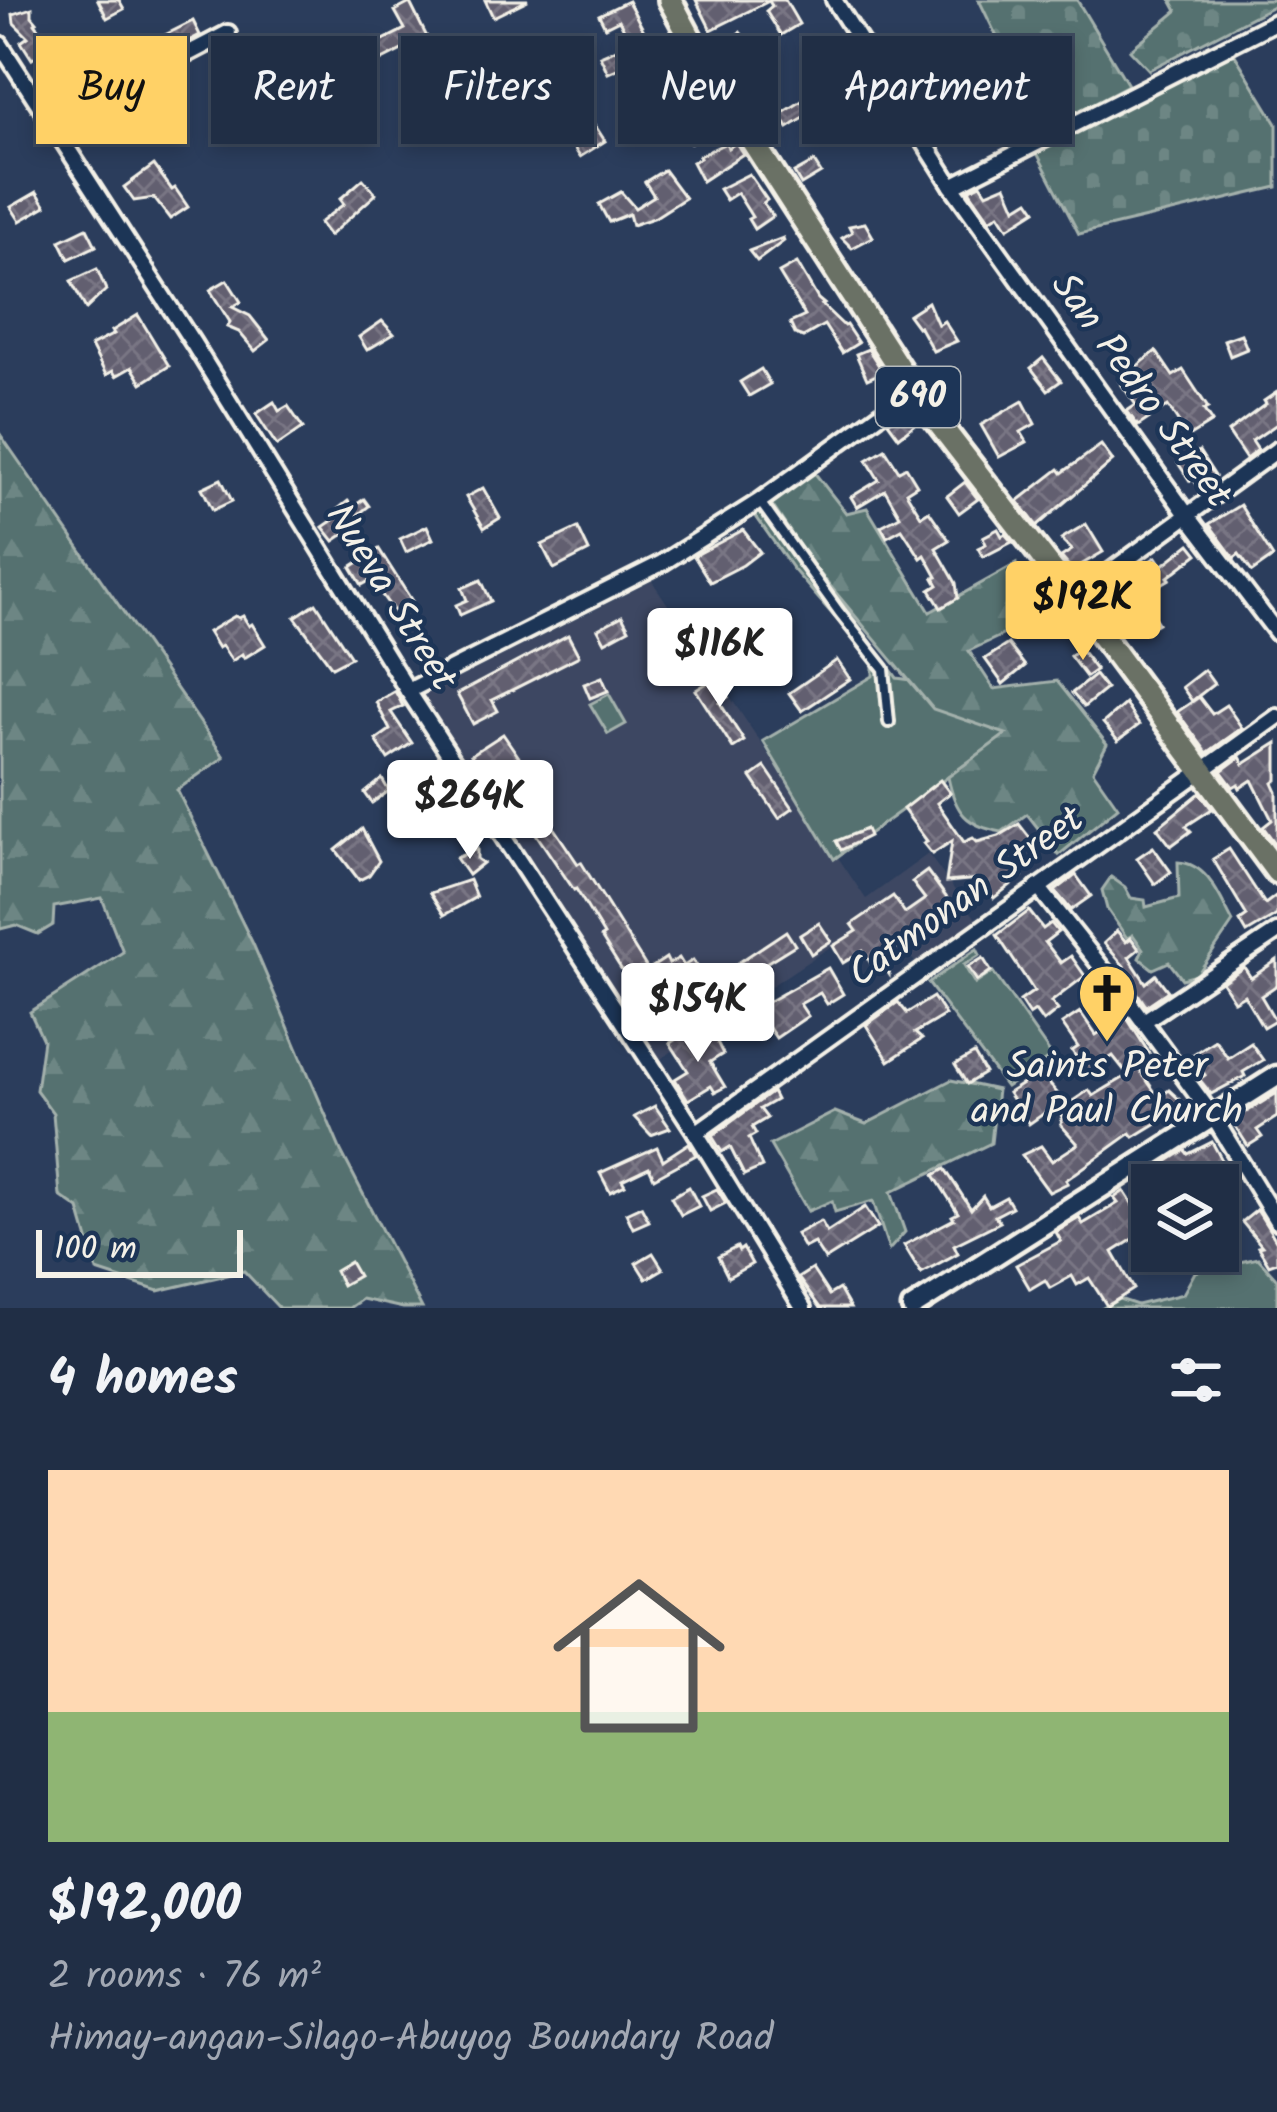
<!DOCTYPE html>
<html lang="en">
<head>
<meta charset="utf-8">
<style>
	:root { --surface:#202e45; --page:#28364c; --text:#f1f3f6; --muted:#a2a8b3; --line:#3d4a5e; --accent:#ffd166 }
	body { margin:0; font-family:Kalam,sans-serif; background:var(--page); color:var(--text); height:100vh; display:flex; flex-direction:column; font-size:45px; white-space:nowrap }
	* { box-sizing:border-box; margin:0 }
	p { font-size:39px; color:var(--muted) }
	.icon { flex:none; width:66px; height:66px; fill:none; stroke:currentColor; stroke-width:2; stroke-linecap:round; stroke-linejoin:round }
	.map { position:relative; height:1308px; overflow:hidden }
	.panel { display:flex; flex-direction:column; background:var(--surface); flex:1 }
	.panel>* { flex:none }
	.banner { position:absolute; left:36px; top:36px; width:1206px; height:108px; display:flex; gap:24px }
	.fabs { position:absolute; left:1131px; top:1164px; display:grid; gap:24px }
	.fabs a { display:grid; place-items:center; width:108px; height:108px; border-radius:0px; background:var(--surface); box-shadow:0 6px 18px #0003,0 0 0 3px var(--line); font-size:60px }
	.scale { position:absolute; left:36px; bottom:30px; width:207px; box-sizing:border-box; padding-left:12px; border:6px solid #f4f1e8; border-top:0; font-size:33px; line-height:42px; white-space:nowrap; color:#f4f1e8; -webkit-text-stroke:9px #1d3557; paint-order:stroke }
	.price { position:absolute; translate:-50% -102px; padding:0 27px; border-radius:12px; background:#fff; color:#222; font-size:39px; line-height:78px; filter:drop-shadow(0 3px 6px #0008) }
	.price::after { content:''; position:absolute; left:50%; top:72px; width:36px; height:27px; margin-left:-18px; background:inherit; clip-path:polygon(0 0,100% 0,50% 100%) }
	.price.on { background:var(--accent); color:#111 }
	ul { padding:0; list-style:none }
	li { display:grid; align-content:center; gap:24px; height:636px; padding:0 48px }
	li+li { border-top:3px solid var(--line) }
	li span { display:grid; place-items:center; height:372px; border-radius:0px; color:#555 }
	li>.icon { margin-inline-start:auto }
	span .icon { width:216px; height:216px; fill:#fffc; stroke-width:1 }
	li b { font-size:51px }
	h2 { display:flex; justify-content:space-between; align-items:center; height:144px; padding:0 48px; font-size:51px }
	.tag { padding:0 42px; border-radius:0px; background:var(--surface); box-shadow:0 6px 18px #0003,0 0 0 3px var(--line); font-size:42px; line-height:108px }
	.tag.on { background:var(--accent); color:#111 }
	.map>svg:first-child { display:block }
	.built { fill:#3c4762 }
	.green { fill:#54716f; stroke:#a4b1ac; stroke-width:3 }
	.forest { fill:url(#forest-firs); stroke:#a4b1ac; stroke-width:3 }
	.cemetery { fill:url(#cemetery-stones); stroke:#a4b1ac; stroke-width:3 }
	.building { fill:url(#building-cross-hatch); stroke:#f4f1e8; stroke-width:3 }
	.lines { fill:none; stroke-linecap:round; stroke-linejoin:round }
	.service-casing { stroke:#f4f1e8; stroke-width:16 }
	.minor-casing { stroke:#f4f1e8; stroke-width:22 }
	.tertiary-casing { stroke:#f4f1e8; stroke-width:27 }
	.primary-casing { stroke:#f4f1e8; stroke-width:30 }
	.service { stroke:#1d3557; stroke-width:8 }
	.minor { stroke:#1d3557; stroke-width:14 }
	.tertiary { stroke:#1d3557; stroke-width:18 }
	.primary { stroke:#6b7165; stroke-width:21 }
	.labels { text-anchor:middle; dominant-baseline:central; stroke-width:9; stroke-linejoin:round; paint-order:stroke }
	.shield { fill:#1d3557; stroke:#b4b9bc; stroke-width:3 }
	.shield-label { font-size:36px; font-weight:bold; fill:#f4f1e8 }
	.street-label { font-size:39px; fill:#f4f1e8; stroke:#1d3557 }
	.poi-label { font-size:39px; fill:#f4f1e8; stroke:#1d3557 }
</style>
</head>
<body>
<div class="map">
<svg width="1277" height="1308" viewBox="0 0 1277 1308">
	<defs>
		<pattern id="forest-firs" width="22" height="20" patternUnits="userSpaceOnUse" patternTransform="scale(3)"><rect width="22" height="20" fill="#54716f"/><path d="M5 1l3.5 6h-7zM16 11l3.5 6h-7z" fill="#6d8684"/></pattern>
		<pattern id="cemetery-stones" width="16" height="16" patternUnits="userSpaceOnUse" patternTransform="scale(3)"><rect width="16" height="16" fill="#54716f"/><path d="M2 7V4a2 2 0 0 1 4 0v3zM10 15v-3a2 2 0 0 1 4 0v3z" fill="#6d8684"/></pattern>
		<pattern id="building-cross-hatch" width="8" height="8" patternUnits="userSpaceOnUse" patternTransform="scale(3)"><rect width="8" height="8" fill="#625e6f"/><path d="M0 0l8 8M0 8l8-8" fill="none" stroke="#797684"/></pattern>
	</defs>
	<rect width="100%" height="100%" fill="#2b3d5c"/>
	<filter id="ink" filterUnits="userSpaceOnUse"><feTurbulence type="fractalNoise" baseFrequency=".00833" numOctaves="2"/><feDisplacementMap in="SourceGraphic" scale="24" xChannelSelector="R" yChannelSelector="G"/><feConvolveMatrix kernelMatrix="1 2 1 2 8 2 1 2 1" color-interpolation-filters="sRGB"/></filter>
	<g filter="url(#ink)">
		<polygon class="built" points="652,581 866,899 928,854 977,920 917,965 877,913 877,916 659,1060 423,696"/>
		<g class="green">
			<polygon points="770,504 897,678 964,687 1009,733 834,859 763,741 873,676 873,661 792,568 755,515"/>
			<polygon points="609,694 626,724 608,734 590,704"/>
			<polygon points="977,949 980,955 964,965 975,984 993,972 1052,1056 1006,1087 928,983"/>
			<polygon points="1258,1258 1277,1279 1277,1308 1103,1308 1119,1299 1137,1305 1183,1294 1195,1272"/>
		</g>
		<g class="forest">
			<polygon points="0,434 224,757 177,790 253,944 341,1151 422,1308 403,1308 362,1299 349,1308 279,1308 244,1271 158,1291 97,1271 79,1209 60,1196 53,1113 36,1090 43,1040 30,1012 123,952 102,898 54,907 53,925 38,934 16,925 0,929"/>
			<path d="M810 467 846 513 867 508 930 612 1016 564 1023 625 969 651 994 689 1057 681 1107 744 1093 771 1118 807 1059 855 1027 814 1002 832C966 826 955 812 948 777L1006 734 933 709 811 563 770 502Z"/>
			<path d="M1178 862C1208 863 1220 898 1233 922L1197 975 1182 979 1169 962 1153 969 1139 958 1143 949 1133 935 1127 938 1107 909 1102 890 1111 877 1125 887 1131 898 1145 900 1146 907 1179 898Z"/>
			<polygon points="951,1080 997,1090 991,1143 891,1192 905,1232 889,1250 873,1201 835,1212 832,1201 808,1211 770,1145 835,1112 866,1124"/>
		</g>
		<g class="cemetery">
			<polygon points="979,0 1077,0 1128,85 1042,130"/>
			<polygon points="1171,0 1277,0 1277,4 1149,70 1130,50 1177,11"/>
			<polygon points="1232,50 1277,124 1277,187 1079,234 1037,153"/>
		</g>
		<g class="building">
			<polygon points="98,0 119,0 124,9 107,18"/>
			<polygon points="485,0 528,0 493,17"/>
			<polygon points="696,0 785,0 799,24 781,35 766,11 772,6 769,1 711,30"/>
			<polygon points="628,1 653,48 658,45 665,56 639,75 631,63 608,73 600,56 631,43 619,20 605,27 599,15"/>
			<polygon points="410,3 427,37 351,76 312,100 320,114 305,122 287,89 405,29 395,11"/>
			<polygon points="32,8 32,16 37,22 35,23 51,45 32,59 21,42 28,37 14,23 13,14"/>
			<polygon points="193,21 200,35 77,98 58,59 85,75"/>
			<polygon points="740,32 755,51 736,66 721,47"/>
			<polygon points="565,54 579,78 551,93 538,70"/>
			<polygon points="153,85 163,101 146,110 137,95"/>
			<polygon points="802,101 812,113 788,128 780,115"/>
			<polygon points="704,111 714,128 690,143 679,127"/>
			<polygon points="594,124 605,141 580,157 569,140"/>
			<polygon points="726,143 728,148 736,143 743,154 702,181 692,162 700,158 699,156"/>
			<polygon points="814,162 821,173 801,185 794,173"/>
			<polygon points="154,165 172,190 175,188 188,207 170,219 154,198 134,201 124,187"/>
			<polygon points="664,170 685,198 654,218 632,225 629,214 609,222 599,204 621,192 635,208 654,196 645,182"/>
			<polygon points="749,174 767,200 763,203 773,216 754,229 748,219 752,217 737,193 726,200 719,189"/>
			<polygon points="363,179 376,194 329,236 319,223 344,204 340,199"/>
			<polygon points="981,184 987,193 1006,185 1016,208 1029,200 1036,210 1008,228 999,214 990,220 969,190"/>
			<polygon points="37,192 46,206 20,221 11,207"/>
			<polygon points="865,223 873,237 852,248 842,238 852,232 849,226"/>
			<polygon points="87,228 96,246 69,259 60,241"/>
			<polygon points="783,238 784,241 757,261 749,251"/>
			<polygon points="797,263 818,299 824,304 822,305 844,326 846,325 858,343 842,353 824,325 803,337 795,334 790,323 805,316 779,273"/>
			<polygon points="97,269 106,290 86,309 71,281"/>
			<polygon points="227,280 241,302 232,307 250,316 269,340 255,351 239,332 227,327 230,322 210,290"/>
			<polygon points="928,302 938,325 944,321 957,341 933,351 919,326 917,327 908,315"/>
			<polygon points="138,315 169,366 142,383 132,367 116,376 113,371 106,375 91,346 114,334 112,331"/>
			<polygon points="382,321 394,334 367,350 359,337"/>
			<polygon points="1241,334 1247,349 1230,356 1224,340"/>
			<polygon points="868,349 883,372 867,379 856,354"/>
			<polygon points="1156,351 1173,376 1183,370 1208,408 1204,410 1212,422 1188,437 1168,406 1138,426 1127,411 1136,405 1119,381"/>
			<polygon points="1043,358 1061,381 1048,390 1031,368"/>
			<polygon points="761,369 770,384 749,396 740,382"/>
			<polygon points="1277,392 1277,424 1252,441 1258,450 1246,459 1228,432 1266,404 1264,401"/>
			<polygon points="1023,401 1035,424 1021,432 1027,442 999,457 981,425"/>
			<polygon points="274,402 279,411 288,406 303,428 277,446 256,414"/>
			<polygon points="903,411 907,416 910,414 917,423 899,437 888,422"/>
			<polygon points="1101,445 1113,461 1037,526 1018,501 1059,469 1062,473"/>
			<polygon points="885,449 899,471 906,467 917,485 906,492 921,516 929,511 949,540 936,548 956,583 958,598 941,608 930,590 938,585 934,578 937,577 925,555 921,558 902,529 887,537 881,526 900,516 885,490 857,507 851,497 879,480 867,460"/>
			<polygon points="1199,451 1215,476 1198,486 1193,479 1190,481 1178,463"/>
			<polygon points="221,479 232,501 213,510 202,488"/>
			<polygon points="965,482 978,499 959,513 947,496"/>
			<polygon points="483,488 500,518 484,528 466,497"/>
			<polygon points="364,499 369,506 346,524 350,530 334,541 323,527 342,514 338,509 348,501 353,507"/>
			<polygon points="1240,505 1273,557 1252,572 1239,554 1234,558 1209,524"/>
			<polygon points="1086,524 1103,552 1072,570 1061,557 1072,550 1061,539"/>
			<polygon points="427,526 433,539 406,552 400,539"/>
			<polygon points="578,528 589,551 554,569 542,545"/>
			<polygon points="998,529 1002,536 1005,534 1012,542 983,557 978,548 986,544 983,537"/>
			<polygon points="743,530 760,552 743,565 710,582 694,556"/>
			<polygon points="1190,544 1198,554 1168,577 1170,579 1141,596 1158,623 1143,632 1125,604 1106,616 1095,600 1109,591 1107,588 1156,557 1162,566"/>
			<polygon points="379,549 412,601 395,613 371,580 362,585 351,567"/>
			<polygon points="481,580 491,601 460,615 456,605 467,600 462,588"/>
			<polygon points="316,603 351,657 332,667 295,617"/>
			<polygon points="235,616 239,618 243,616 249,626 252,624 265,645 244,658 242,654 232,661 222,646 218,648 208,632"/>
			<polygon points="622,616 629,629 605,642 598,629"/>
			<polygon points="670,621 678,638 661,646 653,629"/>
			<polygon points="568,635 579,656 492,700 498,711 473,724 457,694"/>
			<polygon points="1008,644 1025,666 1003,684 985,659"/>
			<polygon points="1080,649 1096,670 1086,677 1070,656"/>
			<polygon points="837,660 850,679 802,711 789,693"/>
			<polygon points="1204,670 1214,684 1192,701 1182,687"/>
			<polygon points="1095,675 1106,689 1084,707 1072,693"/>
			<polygon points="602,677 608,691 590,698 584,684"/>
			<polygon points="715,678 728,697 720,703 744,741 733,748 696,690"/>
			<polygon points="395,691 403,706 391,712 412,743 388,759 376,740 390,730 376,702"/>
			<polygon points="1199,697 1212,714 1226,705 1242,728 1207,753 1177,712"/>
			<polygon points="1125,704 1139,725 1118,741 1103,723"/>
			<polygon points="503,734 532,776 500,798 471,755"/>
			<polygon points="1277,743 1277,780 1273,783 1277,792 1277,846 1263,827 1272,820 1252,780 1240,788 1238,784 1233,787 1221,771 1240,757 1244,764"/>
			<polygon points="765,767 793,808 779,818 751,777"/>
			<polygon points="382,779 389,791 372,803 365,793"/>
			<polygon points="940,780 950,793 937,803 964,842 973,838 977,842 999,836 1019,824 1033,842 1005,853 1006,858 1022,876 994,898 979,879 946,882 952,841 932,854 923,843 927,841 903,809"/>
			<polygon points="1200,793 1212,809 1186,826 1191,831 1171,846 1157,828"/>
			<polygon points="551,824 578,864 581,862 648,970 666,958 669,964 679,958 684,966 693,960 708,983 786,931 795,945 745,976 764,1004 828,968 843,994 827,1004 820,993 800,1004 808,1016 776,1038 746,995 724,1010 732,1021 722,1028 686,979 644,1005 601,937 604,935 576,889 574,890 536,834"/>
			<polygon points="362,829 379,861 369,875 359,880 336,850"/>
			<polygon points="866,829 869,836 841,850 836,841"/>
			<polygon points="1153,847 1171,872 1155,884 1137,858"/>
			<polygon points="477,849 477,859 483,863 468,875 456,858"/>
			<polygon points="1229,849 1265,904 1277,895 1277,915 1247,933 1240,921 1247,916 1213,859"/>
			<polygon points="927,871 958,913 943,924 937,916 917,931 922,937 907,948 903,942 889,954 889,974 881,962 874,968 863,951 843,963 833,946 857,931 852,924 893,896 905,913 925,899 912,882"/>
			<polygon points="1076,875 1091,896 1071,910 1055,891"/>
			<polygon points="469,880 476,897 444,915 430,893"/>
			<polygon points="1029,911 1043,929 1051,923 1058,932 1045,942 1061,963 1071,956 1085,976 1051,1002 1058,1010 1043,1022 1035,1011 1029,1015 1020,1001 1034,991 997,935"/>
			<polygon points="819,923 831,941 811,954 800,935"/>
			<polygon points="1117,931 1126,942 1131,938 1139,949 1129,957 1146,983 1156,975 1168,991 1146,1006 1121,968 1124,966 1104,943"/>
			<polygon points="983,958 991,971 977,981 968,967"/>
			<polygon points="1277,960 1277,985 1261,996 1275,1020 1263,1027 1244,995 1234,1001 1222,982 1244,967 1251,978"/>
			<polygon points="933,997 945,1015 915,1033 922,1039 889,1061 866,1025 898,1002 907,1013"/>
			<polygon points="1080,1012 1096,1035 1125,1015 1149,1053 1135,1063 1159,1098 1169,1090 1182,1102 1180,1109 1134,1137 1131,1133 1066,1180 1068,1183 1049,1192 1022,1155 1041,1146 1052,1161 1078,1144 1061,1125 1064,1107 1089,1090 1093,1096 1128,1075 1113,1056 1087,1073 1072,1051 1078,1047 1062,1024"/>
			<polygon points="686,1033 694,1046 713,1034 723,1054 710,1062 725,1087 715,1092 711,1086 688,1100 675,1079 688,1071 670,1043"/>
			<polygon points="1215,1040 1228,1058 1251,1043 1263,1060 1243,1072 1245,1076 1211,1094 1199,1079 1205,1075 1192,1055"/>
			<polygon points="974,1054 985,1073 967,1084 955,1065"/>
			<polygon points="1040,1073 1063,1100 1029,1124 1008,1093"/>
			<polygon points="772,1092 776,1100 760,1109 767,1118 752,1127 756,1134 749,1138 762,1167 744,1175 730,1147 722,1152 712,1136"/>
			<polygon points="1277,1093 1277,1117 1257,1130 1262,1137 1248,1146 1232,1121"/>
			<polygon points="655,1106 670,1128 651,1135 634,1117"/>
			<polygon points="1212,1142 1224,1164 1203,1176 1201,1171 1177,1185 1146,1185 1141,1178 1185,1150 1188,1154"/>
			<polygon points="689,1143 696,1155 654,1178 649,1167 622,1180 625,1185 610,1192 600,1173 657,1147 663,1160"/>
			<polygon points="945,1169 971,1209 983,1196 989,1206 1006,1197 1012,1207 995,1216 1000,1222 954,1245 958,1253 921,1273 904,1245 954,1219 952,1216 958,1213 934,1175"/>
			<polygon points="689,1187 699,1206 681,1215 671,1197"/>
			<polygon points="717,1189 726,1203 710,1211 702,1196"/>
			<polygon points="1124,1191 1149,1229 1113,1252 1134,1289 1107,1306 1089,1278 1077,1285 1072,1276 1050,1288 1045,1280 1030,1289 1016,1265 1061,1241 1056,1232 1079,1218 1083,1224 1118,1203 1114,1198"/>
			<polygon points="641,1206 649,1221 633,1228 626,1213"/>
			<polygon points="865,1207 878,1227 825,1260 814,1243 804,1248 796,1234 821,1221 827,1232"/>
			<polygon points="1257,1210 1277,1242 1277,1262 1269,1265 1258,1247 1262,1246 1242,1222"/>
			<polygon points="737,1247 739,1251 743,1248 752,1264 728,1277 718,1257"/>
			<polygon points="653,1253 663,1269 646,1279 636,1263"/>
			<polygon points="350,1262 358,1276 342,1285 335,1271"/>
			<polygon points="812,1269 829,1295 839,1289 850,1308 820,1308 798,1278"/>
		</g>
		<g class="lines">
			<g class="service-casing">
				<polyline id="service" points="760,502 839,612 884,669 889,722"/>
			</g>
			<g class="minor-casing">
				<g id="minor">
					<polyline points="834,0 952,186 1188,516 1277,633"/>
					<polyline points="0,44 193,343 408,691 696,1133 803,1308"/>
					<polyline points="55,129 151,73 228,33"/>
					<polyline points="952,186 1277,21"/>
					<polyline points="1074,598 1277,450"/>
					<polyline points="408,691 662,563 760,501 913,390"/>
					<polyline points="1038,887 1129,1002 1214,1118 1277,1221"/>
					<polyline points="1144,1021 1277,932"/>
					<polyline points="696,1133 1277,717"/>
				</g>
			</g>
			<g class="tertiary-casing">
				<polyline id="tertiary" points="912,1308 1277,1076"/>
			</g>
			<g class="primary-casing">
				<polyline id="primary" points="670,0 711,77 913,390 1074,598 1277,872"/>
			</g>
			<use href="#service" class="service"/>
			<use href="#minor" class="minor"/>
			<use href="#tertiary" class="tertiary"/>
			<use href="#primary" class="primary"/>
		</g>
	</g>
	<defs>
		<g id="church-pin" transform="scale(3)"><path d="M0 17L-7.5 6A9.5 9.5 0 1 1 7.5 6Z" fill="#ffd166" stroke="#1d3557"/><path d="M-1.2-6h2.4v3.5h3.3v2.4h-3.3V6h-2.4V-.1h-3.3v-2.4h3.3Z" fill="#111"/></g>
	</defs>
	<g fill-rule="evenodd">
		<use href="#church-pin" x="1107" y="993"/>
	</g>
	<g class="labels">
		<rect class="shield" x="876" y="367" width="84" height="60" rx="9"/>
		<g class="shield-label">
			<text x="918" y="397">690</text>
		</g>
		<g class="street-label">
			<text transform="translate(1140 391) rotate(54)">San Pedro Street</text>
			<text transform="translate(390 598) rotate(58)">Nueva Street</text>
			<text transform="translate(967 898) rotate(-36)">Catmonan Street</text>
		</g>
		<g class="poi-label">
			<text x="1107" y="1068">Saints Peter<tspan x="1107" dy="45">and Paul Church</tspan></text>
		</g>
	</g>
</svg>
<div class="fabs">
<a><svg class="icon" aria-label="layers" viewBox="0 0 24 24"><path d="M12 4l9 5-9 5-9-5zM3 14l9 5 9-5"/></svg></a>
</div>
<div class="scale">100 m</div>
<b class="price on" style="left:1083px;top:663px">$192K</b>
<b class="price" style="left:720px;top:710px">$116K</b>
<b class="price" style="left:470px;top:862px">$264K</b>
<b class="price" style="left:698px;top:1065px">$154K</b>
<div class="banner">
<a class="tag on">Buy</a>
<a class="tag">Rent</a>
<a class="tag">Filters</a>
<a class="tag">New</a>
<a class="tag">Apartment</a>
</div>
</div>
<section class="panel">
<h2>4 homes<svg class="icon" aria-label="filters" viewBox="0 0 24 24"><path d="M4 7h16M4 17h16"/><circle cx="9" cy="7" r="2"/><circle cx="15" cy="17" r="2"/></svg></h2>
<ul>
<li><span style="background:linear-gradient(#ffd9b3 65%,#8fb573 0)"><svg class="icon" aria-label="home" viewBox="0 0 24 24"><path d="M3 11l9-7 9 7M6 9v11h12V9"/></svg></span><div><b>$192,000</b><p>2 rooms · 76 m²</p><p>Himay-angan-Silago-Abuyog Boundary Road</p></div></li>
</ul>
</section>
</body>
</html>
